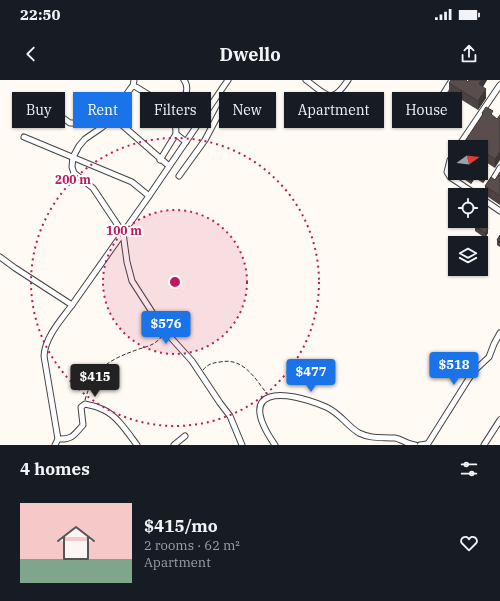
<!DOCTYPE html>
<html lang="en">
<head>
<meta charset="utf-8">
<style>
	:root { --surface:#171b24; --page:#20242c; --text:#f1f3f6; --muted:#9ea1a6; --line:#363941; --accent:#1a73e8 }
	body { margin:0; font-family:"IBM Plex Serif",serif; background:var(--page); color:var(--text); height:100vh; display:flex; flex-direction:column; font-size:15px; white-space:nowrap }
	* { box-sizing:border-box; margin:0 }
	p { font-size:13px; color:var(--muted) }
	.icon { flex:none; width:22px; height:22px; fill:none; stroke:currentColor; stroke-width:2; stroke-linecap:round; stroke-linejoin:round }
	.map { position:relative; height:365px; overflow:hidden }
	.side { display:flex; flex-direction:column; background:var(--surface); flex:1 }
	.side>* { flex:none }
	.hud { position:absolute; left:12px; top:12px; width:476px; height:36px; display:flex; gap:8px }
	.needle { width:26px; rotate:75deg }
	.controls { position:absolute; left:448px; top:60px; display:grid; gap:8px }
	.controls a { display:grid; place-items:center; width:40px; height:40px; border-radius:0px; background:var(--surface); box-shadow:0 1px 3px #0004; font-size:20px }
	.price { position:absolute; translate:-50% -34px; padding:0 9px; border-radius:4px; background:var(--accent); color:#fff; font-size:13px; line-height:26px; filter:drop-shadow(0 1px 2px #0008) }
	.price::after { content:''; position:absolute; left:50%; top:24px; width:12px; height:9px; margin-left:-6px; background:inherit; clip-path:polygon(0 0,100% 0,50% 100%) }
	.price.selected { background:#222; color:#fff }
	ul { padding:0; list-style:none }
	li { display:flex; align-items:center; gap:12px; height:100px; padding:0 20px }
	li+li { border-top:1px solid var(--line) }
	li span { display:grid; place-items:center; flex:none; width:112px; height:80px; border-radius:0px; color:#555 }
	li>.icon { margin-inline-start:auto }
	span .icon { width:48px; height:48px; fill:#fffc; stroke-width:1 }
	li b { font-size:17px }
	h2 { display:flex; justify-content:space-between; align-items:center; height:48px; padding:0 20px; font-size:17px }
	.chip { padding:0 14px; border-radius:0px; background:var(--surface); box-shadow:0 1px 3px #0004; font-size:14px; line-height:36px }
	.chip.selected { background:var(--accent); color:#fff }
	.status { display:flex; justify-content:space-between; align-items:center; height:28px; padding:0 20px; background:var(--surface); direction:ltr }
	.status svg { height:11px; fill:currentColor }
	header { display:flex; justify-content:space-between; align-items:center; height:52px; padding:0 20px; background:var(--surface); font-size:18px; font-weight:800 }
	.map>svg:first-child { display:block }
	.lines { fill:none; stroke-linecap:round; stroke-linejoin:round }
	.street-casing { stroke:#434343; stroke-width:7 }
	.path { stroke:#323232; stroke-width:1; stroke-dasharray:4 2; stroke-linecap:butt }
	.street { stroke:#fff; stroke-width:5 }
	.wall { fill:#4d4342 }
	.shaded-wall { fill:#3e3736 }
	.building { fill:#594e4d; stroke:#3e3736 }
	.ring { fill:none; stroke:#c2185b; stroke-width:2; stroke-dasharray:2 4 }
	.centre { fill:#c2185b; stroke:#fff; stroke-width:2 }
	.ring-label { font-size:12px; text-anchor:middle; font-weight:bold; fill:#c2185b; stroke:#fff; stroke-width:4; stroke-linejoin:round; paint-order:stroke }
</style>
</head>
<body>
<div class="status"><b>22:50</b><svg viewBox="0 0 49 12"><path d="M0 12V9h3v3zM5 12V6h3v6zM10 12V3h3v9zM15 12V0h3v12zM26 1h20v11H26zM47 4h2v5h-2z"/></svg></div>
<header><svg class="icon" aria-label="back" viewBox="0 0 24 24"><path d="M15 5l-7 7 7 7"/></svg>Dwello<svg class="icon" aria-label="share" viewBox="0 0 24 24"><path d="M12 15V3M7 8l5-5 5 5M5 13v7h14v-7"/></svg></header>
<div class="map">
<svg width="500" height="365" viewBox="0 0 500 365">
	<rect width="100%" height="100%" fill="#fffaf4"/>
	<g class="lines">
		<g class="street-casing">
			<g id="street">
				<path d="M306 0C327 15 331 26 348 0"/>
				<polyline points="133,6 134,0"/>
				<path d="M175 31C181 22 192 11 184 0"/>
				<polyline points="63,38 70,43 74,43 106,37 114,35"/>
				<polyline points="114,38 101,48 85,59 79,66 73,77 72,87 74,93 93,108 123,153 127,182 132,201 163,249 192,281 220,323 230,336 242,365"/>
				<polyline points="427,40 452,0"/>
				<polyline points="24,57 132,102 149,116"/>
				<polyline points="458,67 500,5"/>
				<polyline points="455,72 450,80 447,92 450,97 477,115"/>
				<polyline points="160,80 176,54"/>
				<polyline points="169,86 114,38 114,32 131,8 133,6 136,7 175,31 176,54 186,62"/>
				<polyline points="179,96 205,60 225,22"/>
				<polyline points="494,98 500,88"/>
				<polyline points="481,118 500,131"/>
				<polyline points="0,177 15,188 72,225 149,116 228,0"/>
				<path d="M58 359C72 360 74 355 83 345L81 327 85 324C91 325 98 327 104 330 117 336 128 353 137 365"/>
				<path d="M55 365 58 359 44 276C45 257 61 240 72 225"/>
				<polyline points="174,365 185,356"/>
				<path d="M275 365C234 306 284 309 326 327 340 333 347 346 359 353 371 359 382 357 395 358 401 359 407 364 415 365"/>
				<polyline points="420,365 427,364"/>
				<polyline points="427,365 473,292 489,277 494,264 500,253"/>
				<polyline points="484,365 500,340"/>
			</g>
		</g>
		<g class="path">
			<path d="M203 290C208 284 212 283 220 282 243 277 255 298 267 314"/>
			<path d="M85 320C94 288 108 280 139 269 149 266 155 265 162 256"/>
		</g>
		<use href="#street" class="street"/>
	</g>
	<g class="wall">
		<polygon points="468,0 487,0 483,7 486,18 478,30 449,12 449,3 468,2 469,1"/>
		<polygon points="482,33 493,36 497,39 495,88 481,79"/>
		<polygon points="455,76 455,93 452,90 452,81"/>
		<polygon points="500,92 500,125 485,115 485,106 495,100"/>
		<polygon points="455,93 481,93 488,96 483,103 475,98 471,104"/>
		<polygon points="475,146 485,146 488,153 485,158 475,151"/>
		<polygon points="500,155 500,167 497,165 497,160"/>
	</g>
	<g class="shaded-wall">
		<polygon points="481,0 487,0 479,13 479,4"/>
		<polygon points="486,9 486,18 478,30 478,21"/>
		<polygon points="500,71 500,80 495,88 495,79"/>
		<polygon points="488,86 488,96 483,103 483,94"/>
		<polygon points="472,93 475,93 475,98 471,104 471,94"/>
		<polygon points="488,148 488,153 485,158 485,153"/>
	</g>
	<g class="building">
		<polygon points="451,0 466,0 468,2 469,0 481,0 479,4 486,9 478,21 449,3"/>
		<polygon points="486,27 493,31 491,34 497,39 500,35 500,71 495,79 481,70 481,67 461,67 483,34 482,33"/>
		<polygon points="455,76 455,84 452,81"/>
		<polygon points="481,82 488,86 483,94 481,93"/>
		<polygon points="500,92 500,116 485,106 491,97 495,100"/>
		<polygon points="481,139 485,141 483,144 488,148 485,153 475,146 479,141 481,141"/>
		<polygon points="500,155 500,162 497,160"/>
	</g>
	<circle cx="175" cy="202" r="72" fill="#c2185b" fill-opacity=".12"/>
	<g class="ring">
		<circle cx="175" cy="202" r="72"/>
		<circle cx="175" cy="202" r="144"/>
	</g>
	<circle cx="175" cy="202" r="6" class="centre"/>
	<g class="ring-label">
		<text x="73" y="104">200 m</text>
		<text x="124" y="155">100 m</text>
	</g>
</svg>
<div class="controls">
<a><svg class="needle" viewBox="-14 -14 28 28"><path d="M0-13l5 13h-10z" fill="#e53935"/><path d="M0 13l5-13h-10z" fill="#9ea1a6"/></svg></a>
<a><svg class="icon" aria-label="locate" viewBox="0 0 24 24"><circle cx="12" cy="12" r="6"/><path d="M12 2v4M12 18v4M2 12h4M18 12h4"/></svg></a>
<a><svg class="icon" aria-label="layers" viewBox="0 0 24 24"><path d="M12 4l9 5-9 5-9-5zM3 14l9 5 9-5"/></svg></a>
</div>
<b class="price" style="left:166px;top:265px">$576</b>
<b class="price" style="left:454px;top:306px">$518</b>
<b class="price" style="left:311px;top:313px">$477</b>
<b class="price selected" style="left:95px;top:318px">$415</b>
<div class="hud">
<a class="chip">Buy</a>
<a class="chip selected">Rent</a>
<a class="chip">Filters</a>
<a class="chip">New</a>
<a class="chip">Apartment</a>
<a class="chip">House</a>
</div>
</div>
<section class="side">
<h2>4 homes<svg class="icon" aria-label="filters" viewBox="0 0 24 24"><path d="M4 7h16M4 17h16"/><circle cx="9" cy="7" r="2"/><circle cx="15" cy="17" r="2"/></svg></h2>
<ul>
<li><span style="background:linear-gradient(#f6c9c9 70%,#7fa58c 0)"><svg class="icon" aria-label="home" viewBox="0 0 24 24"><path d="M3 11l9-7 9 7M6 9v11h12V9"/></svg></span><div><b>$415/mo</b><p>2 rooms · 62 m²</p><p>Apartment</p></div><svg class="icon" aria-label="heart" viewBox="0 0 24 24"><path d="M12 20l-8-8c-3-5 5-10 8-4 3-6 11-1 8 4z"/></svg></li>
</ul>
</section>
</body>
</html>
